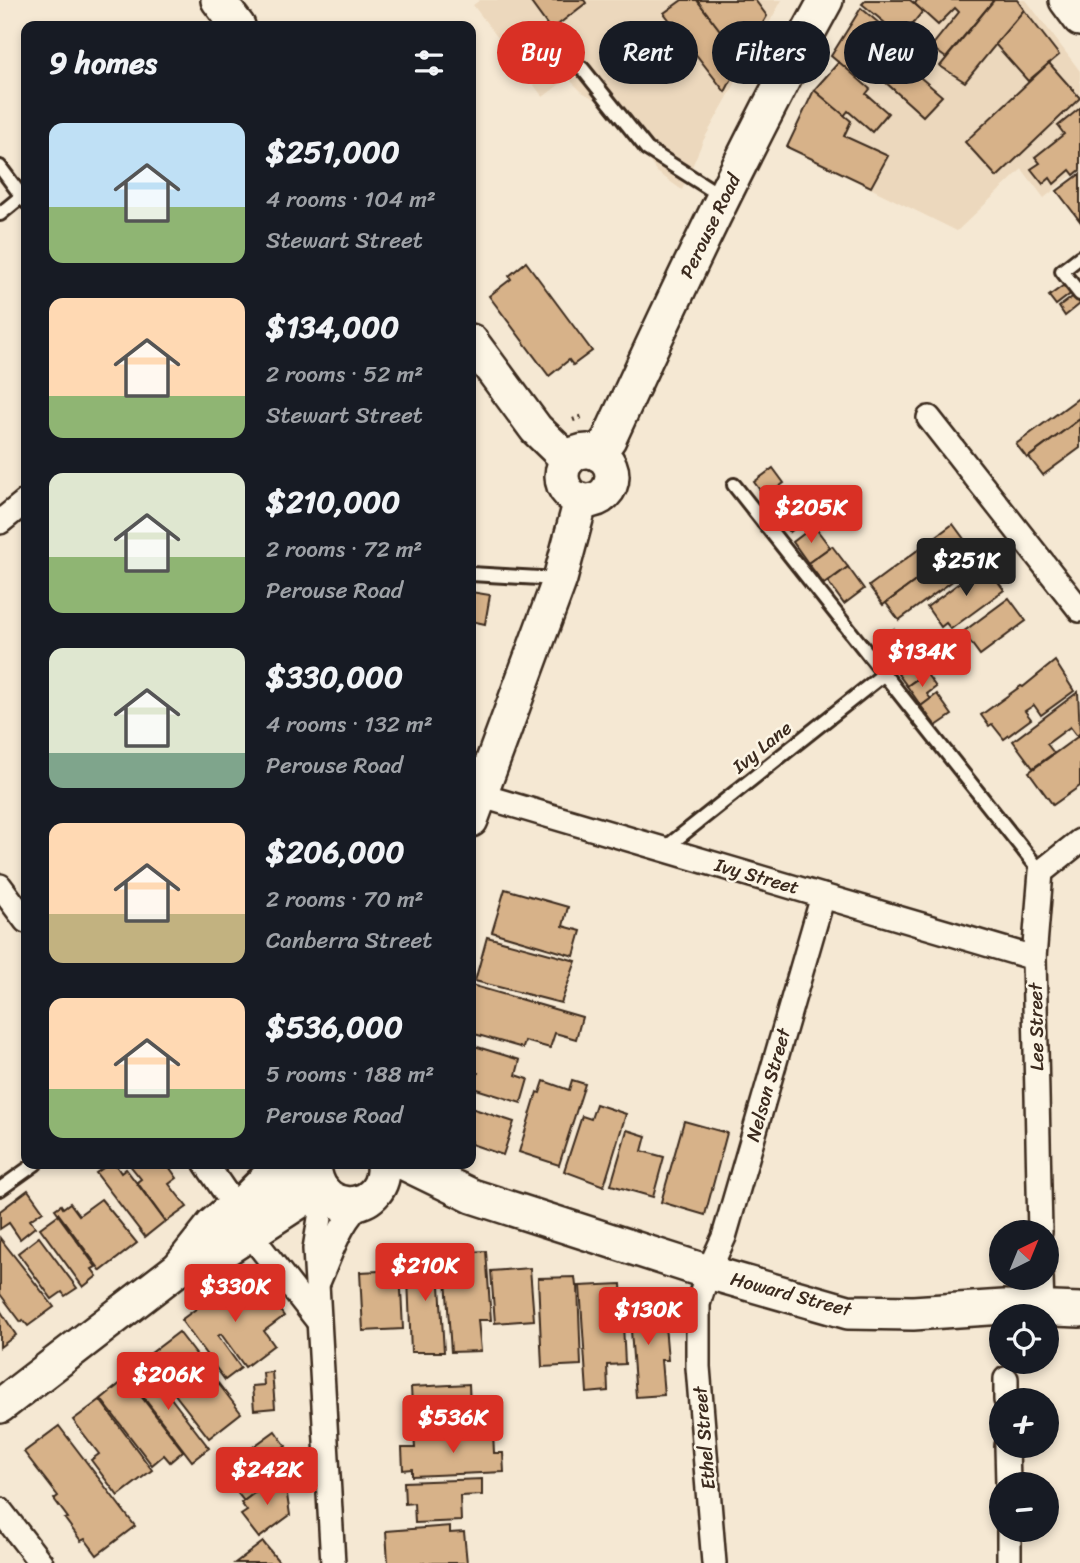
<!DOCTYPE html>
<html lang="en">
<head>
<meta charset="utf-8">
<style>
	:root { --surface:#171b24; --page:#242831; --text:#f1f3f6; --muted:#9ea1a6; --accent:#d93025 }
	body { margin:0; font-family:Sriracha,sans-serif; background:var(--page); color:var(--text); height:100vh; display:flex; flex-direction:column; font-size:26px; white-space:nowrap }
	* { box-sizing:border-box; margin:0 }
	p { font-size:23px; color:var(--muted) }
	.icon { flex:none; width:38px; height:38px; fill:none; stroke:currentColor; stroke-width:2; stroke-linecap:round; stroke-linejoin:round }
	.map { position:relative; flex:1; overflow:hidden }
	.panel { position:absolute; left:21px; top:21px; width:455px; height:1148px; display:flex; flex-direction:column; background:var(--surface); border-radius:14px; box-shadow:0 4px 10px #0003 }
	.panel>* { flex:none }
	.top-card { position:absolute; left:497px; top:21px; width:478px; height:63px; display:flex; gap:14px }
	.needle { width:46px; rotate:43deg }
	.fabs { position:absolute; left:989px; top:1220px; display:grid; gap:14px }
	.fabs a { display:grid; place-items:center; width:70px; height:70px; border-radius:50%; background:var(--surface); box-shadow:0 4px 10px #0003; font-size:35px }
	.price { position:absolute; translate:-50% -60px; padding:0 16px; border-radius:7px; background:var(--accent); color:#fff; font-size:23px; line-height:46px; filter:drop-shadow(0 2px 4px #0008) }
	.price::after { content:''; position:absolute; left:50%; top:42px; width:21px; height:16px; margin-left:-10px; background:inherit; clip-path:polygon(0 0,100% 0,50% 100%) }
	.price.on { background:#222; color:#fff }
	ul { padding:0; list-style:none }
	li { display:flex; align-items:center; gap:21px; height:175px; padding:0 28px }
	li span { display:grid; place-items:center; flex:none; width:196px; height:140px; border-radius:14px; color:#555 }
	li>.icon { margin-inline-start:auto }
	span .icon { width:84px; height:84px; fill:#fffc; stroke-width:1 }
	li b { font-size:30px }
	h2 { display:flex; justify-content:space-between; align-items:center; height:84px; padding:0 28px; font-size:30px }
	.tag { padding:0 24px; border-radius:32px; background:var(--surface); box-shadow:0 4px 10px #0003; font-size:24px; line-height:63px }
	.tag.on { background:var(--accent); color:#fff }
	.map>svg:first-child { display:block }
	.built { fill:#ecd8bd }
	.building { fill:#d7b289; stroke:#3b2a1e; stroke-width:2 }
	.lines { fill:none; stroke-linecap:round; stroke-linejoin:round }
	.lane-casing { stroke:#3b2a1e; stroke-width:18 }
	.street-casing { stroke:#3b2a1e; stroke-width:28 }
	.secondary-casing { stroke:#3b2a1e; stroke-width:38 }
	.path { stroke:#3b2a1e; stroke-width:4.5; stroke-dasharray:2 5; stroke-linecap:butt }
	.lane { stroke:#fcf5e5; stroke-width:12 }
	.street { stroke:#fcf5e5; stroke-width:23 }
	.secondary { stroke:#fcf5e5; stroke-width:33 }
	.labels { text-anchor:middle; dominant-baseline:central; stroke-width:5; stroke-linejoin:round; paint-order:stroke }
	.street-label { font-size:19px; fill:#3b2a1e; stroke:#fcf5e5 }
</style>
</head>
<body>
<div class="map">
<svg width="1080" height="1563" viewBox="0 0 1080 1563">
	<rect width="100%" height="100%" fill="#f5e8d3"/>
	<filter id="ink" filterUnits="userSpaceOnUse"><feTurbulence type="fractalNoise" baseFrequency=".0143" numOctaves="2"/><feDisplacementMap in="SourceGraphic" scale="14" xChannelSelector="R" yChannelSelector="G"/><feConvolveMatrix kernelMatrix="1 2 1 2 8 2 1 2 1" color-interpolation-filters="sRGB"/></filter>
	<g filter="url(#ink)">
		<g class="built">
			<polygon points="480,0 782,0 703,141 682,190 657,172 609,107 582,92 568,78 543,97 473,5"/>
			<polygon points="872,0 1026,0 1080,71 1080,169 1044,198 1022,169 957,231 787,147"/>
		</g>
		<g class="building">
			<polygon points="529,0 584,0 586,3 551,30"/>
			<polygon points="682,0 697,0 742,59 725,92 664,13"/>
			<polygon points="697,0 755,0 767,16 742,59"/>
			<polygon points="866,0 910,0 923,11 902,37 862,4"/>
			<polygon points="917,0 994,0 946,58 931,47 959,12 955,8 938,25 915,4"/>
			<polygon points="994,0 1017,0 1024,10 965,82 940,66"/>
			<polygon points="861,8 886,29 883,32 890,38 885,47 942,96 923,116 883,80 889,72 874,60 857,78 831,56"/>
			<polygon points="1024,10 1059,55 1028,81 995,44"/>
			<polygon points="839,62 870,89 866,94 888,113 872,132 848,111 844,116 814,90"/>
			<polygon points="1049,63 1080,98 997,177 965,142"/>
			<polygon points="814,90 851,121 844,136 888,156 871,187 787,147"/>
			<polygon points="1080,108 1080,170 1074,175 1070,170 1054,184 1050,178 1043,184 1031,169 1040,163 1035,157 1064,134 1058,126"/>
			<polygon points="1080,174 1080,221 1057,191"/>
			<polygon points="526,262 592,351 573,365 569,360 549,376 489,296 511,279 509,276"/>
			<polygon points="1067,283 1073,292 1056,305 1049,296"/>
			<polygon points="1075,295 1080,304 1065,316 1059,307"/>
			<polygon points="1080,397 1080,419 1027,458 1016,444"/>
			<polygon points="1080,419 1080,448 1043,475 1029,457"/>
			<polygon points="773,468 784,483 765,497 754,482"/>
			<polygon points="770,494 786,515 778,521 762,499"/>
			<polygon points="794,509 804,521 790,532 780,520"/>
			<polygon points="953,524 967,543 883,605 869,586"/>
			<polygon points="814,526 830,547 808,563 793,542"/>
			<polygon points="967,543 980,561 899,620 886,603"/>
			<polygon points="832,546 848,567 824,584 808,563"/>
			<polygon points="985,564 1004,590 951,629 946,623 941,627 927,607"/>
			<polygon points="848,567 864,589 844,604 828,582"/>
			<polygon points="471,592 490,595 485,624 471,621"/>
			<polygon points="1009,598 1026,621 980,655 963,632"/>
			<polygon points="894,629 902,640 881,655 874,644"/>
			<polygon points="902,640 917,660 899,674 883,653"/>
			<polygon points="917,660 926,672 907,686 898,674"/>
			<polygon points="1055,661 1074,691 1041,715 1034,705 1025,711 1031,719 1004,739 992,724 989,726 981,715 1021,686 1023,687"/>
			<polygon points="926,673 936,687 927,694 931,699 921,706 907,686"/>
			<polygon points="1078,692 1080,733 1077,736 1070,727 1047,744 1054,753 1033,768 1013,741"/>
			<polygon points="937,694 952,715 936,726 921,706"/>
			<polygon points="1080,735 1080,786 1053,805 1029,772"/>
			<polygon points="505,889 568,907 563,926 581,931 574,956 492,932"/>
			<polygon points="487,937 576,961 561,1003 475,981"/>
			<polygon points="471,985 582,1017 576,1039 555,1033 550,1048 525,1041 523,1048 471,1033"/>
			<polygon points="471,1045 520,1060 516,1075 528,1079 521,1103 473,1088 478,1073 471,1071"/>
			<polygon points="572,1080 585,1084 559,1165 519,1152 537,1092 540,1093 544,1081 569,1090"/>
			<polygon points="596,1104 626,1114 604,1186 564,1171 582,1116 591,1119"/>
			<polygon points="471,1108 514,1122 503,1155 471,1144"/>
			<polygon points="684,1121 727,1133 705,1215 661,1202"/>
			<polygon points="627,1130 646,1136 642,1151 664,1157 653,1197 611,1185"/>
			<polygon points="109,1164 115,1164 121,1173 126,1169 165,1221 145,1237 96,1173"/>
			<polygon points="129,1164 167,1164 177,1178 169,1184 187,1207 166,1222 137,1182 141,1179"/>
			<polygon points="28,1190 43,1211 30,1220 35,1227 20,1239 9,1223 0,1229 0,1211"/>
			<polygon points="101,1199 137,1243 101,1271 55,1209 61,1205 63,1208 70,1203 79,1215"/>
			<polygon points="58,1215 96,1267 92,1269 97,1276 83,1287 40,1228"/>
			<polygon points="39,1237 77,1288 65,1296 62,1292 52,1299 18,1253"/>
			<polygon points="0,1238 54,1307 28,1326 23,1320 21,1322 0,1294"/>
			<polygon points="486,1251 491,1320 478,1320 481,1351 451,1352 445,1265 448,1265 447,1259 466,1257 466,1252"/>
			<polygon points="438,1252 444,1352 411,1352 407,1254"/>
			<polygon points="530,1268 534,1320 495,1323 491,1271"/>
			<polygon points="400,1270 403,1329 363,1331 360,1272"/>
			<polygon points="246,1272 252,1272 284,1316 264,1331 274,1345 245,1367 221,1334 218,1336 241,1368 225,1380 181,1320"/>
			<polygon points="575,1277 576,1286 578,1286 581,1365 542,1367 538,1278"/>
			<polygon points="621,1284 625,1364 607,1365 608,1391 587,1393 580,1286"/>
			<polygon points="663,1302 668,1360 661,1360 664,1395 636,1397 629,1304"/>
			<polygon points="0,1310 16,1335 0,1347"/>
			<polygon points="179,1332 241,1413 209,1438 146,1357"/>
			<polygon points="145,1364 209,1448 192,1461 128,1377"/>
			<polygon points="272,1372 275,1408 254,1410 252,1386 264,1385 263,1373"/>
			<polygon points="127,1378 183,1451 170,1462 164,1455 152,1465 101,1399"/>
			<polygon points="469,1384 470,1407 487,1406 489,1424 419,1428 419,1423 413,1424 411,1387"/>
			<polygon points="100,1400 152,1470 118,1496 91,1460 99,1454 73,1420"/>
			<polygon points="59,1426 135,1526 97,1555 85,1539 81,1541 65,1519 68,1518 54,1499 58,1496 24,1452"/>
			<polygon points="275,1431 286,1446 276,1454 288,1468 244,1501 220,1471"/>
			<polygon points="493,1432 494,1453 503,1453 504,1472 412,1476 412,1469 403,1470 402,1448 415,1448 414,1435"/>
			<polygon points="277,1476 286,1488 290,1515 259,1538 241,1515 247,1511 241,1503"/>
			<polygon points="482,1479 482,1495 460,1496 461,1521 415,1523 414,1503 405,1504 404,1482"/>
			<polygon points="450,1526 450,1533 464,1532 467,1563 388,1563 386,1531"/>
			<polygon points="263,1542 280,1563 235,1563"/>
		</g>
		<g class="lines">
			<g class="lane-casing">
				<g id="lane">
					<polyline points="582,68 647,149 723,197"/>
					<polyline points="0,167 26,202"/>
					<polyline points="0,214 22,196"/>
					<polyline points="1080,257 1062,271 1080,294"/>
					<polyline points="734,485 1041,872"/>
					<polyline points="471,574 558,579"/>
					<polyline points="664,849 884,674"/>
					<polyline points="0,1189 35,1164"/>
					<polyline points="240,1191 267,1164"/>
				</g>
			</g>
			<g class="street-casing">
				<g id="street">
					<polyline points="929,418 1080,610"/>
					<polyline points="0,522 26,501"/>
					<polyline points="479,795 1034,958"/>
					<polyline points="0,886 26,921"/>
					<polyline points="206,1164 236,1208"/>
					<polyline points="324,1193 315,1249 333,1563"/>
					<polyline points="1040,1232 1034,958 1041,872 1080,841"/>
					<polyline points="250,1234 318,1321"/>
					<polyline points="1041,1278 1042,1308"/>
					<path d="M319 1280C331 1253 341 1218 365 1200"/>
					<polyline points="1006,1379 1006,1400"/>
					<polyline points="1007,1446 1008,1484"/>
					<polyline points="0,1510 41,1563"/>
					<polyline points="1009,1530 1009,1563"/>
					<polyline points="714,1563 698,1367 698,1304 708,1272 724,1237 823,896"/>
				</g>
			</g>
			<g class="secondary-casing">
				<g id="secondary">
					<polyline points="218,0 238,26"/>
					<polyline points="1066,0 1080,19"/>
					<polyline points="471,341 536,429 568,460"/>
					<circle cx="587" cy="476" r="25"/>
					<path d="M598 454 609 439C677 291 747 143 826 0"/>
					<polyline points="471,820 560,579 581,500"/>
					<polyline points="406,1164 472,1196 708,1272 848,1312 913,1313 1004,1307 1080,1310"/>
					<path d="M315 1173C324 1219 387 1211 383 1164"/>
					<polyline points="179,1268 223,1251 306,1197 323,1191"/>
					<polyline points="0,1406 179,1268 213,1225 224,1215 307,1164"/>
				</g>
			</g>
			<polyline class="path" points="573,420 584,416"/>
			<use href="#lane" class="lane"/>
			<use href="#street" class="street"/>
			<use href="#secondary" class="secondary"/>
		</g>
	</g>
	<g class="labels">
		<g class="street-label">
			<text transform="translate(710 226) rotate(-64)">Perouse Road</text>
			<text transform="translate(762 747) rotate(-39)">Ivy Lane</text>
			<text transform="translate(757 876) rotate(16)">Ivy Street</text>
			<text transform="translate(1036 1027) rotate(-91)">Lee Street</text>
			<text transform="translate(768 1085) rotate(-74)">Nelson Street</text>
			<text transform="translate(791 1294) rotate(15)">Howard Street</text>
			<text transform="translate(704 1438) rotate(-95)">Ethel Street</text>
		</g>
	</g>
</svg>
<div class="fabs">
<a><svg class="needle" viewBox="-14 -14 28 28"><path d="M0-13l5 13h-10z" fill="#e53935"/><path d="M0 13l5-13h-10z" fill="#9ea1a6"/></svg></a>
<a><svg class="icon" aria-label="locate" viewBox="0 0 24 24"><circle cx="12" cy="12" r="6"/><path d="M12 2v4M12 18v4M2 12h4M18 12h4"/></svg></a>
<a>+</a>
<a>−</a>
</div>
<b class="price" style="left:811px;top:545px">$205K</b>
<b class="price on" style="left:966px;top:598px">$251K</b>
<b class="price" style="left:922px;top:689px">$134K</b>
<b class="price" style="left:425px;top:1303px">$210K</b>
<b class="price" style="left:235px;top:1324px">$330K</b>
<b class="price" style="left:648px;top:1347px">$130K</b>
<b class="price" style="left:168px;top:1412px">$206K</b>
<b class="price" style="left:453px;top:1455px">$536K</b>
<b class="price" style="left:267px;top:1507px">$242K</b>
<div class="top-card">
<a class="tag on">Buy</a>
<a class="tag">Rent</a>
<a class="tag">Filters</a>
<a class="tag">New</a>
</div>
<section class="panel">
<h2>9 homes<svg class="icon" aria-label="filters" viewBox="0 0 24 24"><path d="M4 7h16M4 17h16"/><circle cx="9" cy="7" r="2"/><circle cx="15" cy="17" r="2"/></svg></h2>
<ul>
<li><span style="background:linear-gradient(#bfe0f5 60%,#8fb573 0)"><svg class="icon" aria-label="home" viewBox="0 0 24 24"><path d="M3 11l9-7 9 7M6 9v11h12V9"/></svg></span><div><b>$251,000</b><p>4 rooms · 104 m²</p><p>Stewart Street</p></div></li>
<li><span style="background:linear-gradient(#ffd9b3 70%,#8fb573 0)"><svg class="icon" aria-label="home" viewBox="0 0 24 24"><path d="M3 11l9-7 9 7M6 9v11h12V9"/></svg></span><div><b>$134,000</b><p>2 rooms · 52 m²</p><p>Stewart Street</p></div></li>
<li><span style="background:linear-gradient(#dfe7d0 60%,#8fb573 0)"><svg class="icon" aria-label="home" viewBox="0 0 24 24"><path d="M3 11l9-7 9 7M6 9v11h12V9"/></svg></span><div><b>$210,000</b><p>2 rooms · 72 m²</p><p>Perouse Road</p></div></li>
<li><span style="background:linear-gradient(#dfe7d0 75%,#7fa58c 0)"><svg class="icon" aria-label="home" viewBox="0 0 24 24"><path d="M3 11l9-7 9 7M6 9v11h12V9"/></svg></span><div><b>$330,000</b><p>4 rooms · 132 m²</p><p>Perouse Road</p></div></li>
<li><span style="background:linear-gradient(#ffd9b3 65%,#c2b280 0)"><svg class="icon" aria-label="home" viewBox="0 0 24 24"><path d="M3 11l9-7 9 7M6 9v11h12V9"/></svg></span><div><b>$206,000</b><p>2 rooms · 70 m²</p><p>Canberra Street</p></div></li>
<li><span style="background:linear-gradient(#ffd9b3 65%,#8fb573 0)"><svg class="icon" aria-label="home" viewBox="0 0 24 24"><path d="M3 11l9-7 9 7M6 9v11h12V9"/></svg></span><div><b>$536,000</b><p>5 rooms · 188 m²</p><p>Perouse Road</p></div></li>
</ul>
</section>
</div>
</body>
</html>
